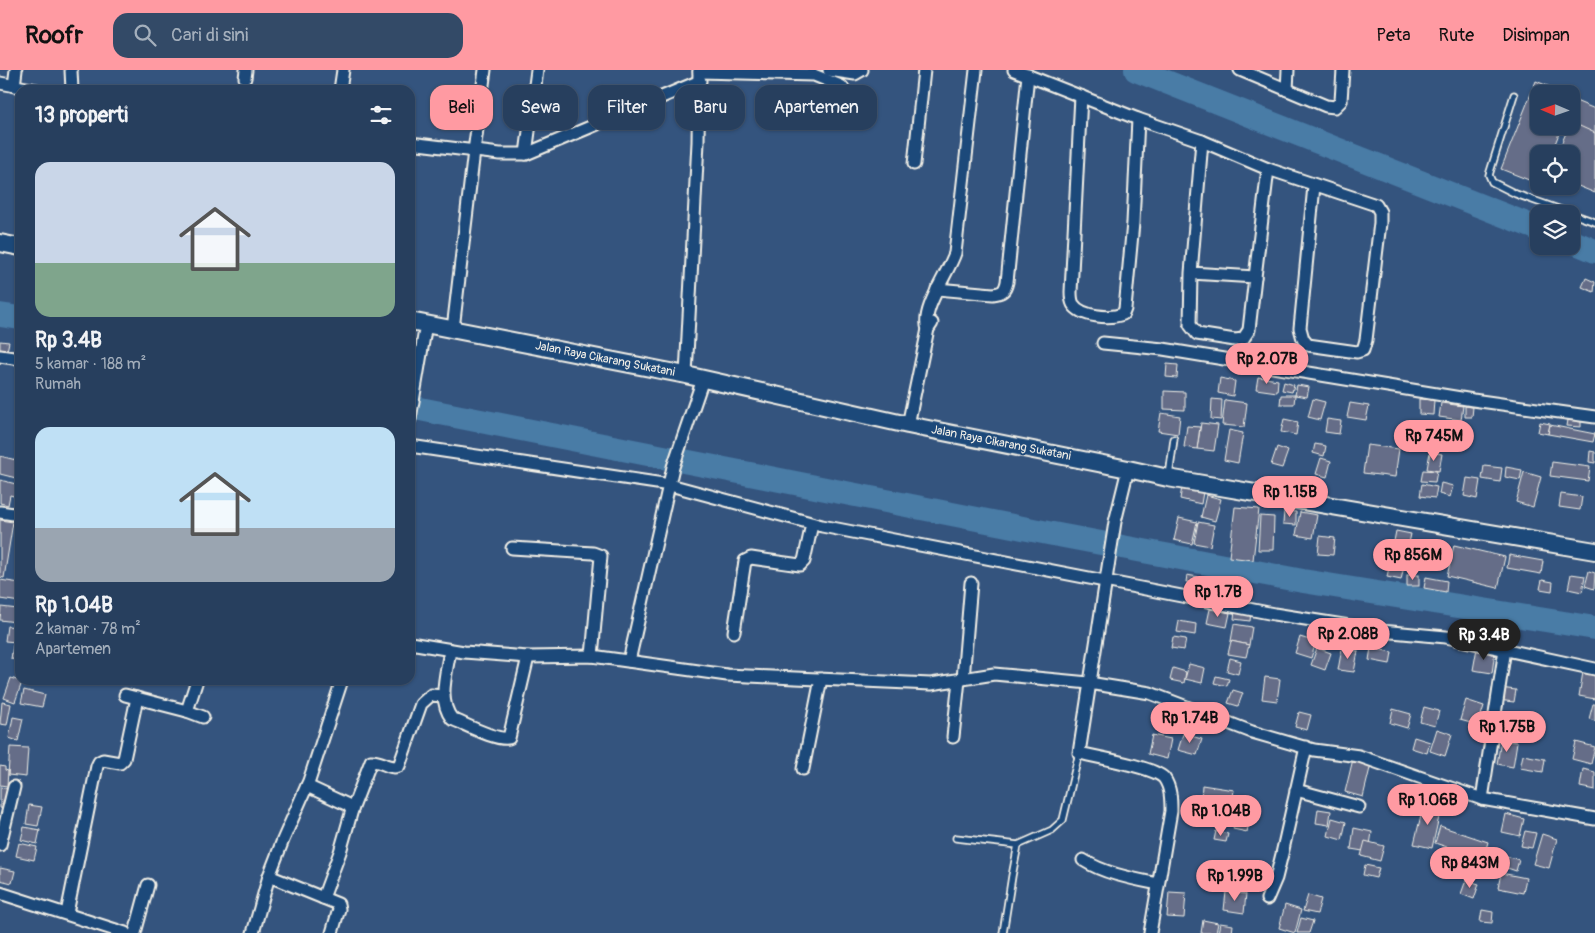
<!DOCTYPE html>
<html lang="id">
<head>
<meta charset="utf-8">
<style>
	:root { --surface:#273f5e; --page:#334a67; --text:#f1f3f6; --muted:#a4afbc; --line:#435873; --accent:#ff9aa2 }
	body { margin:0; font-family:Pangolin,sans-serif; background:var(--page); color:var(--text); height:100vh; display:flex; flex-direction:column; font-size:19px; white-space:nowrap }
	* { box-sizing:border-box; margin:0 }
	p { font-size:16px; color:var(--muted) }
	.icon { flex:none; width:28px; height:28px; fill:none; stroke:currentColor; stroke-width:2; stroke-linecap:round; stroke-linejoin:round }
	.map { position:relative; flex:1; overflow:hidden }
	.drawer { position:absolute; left:15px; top:15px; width:400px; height:600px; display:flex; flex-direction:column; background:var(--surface); border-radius:15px; box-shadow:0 1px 4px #0004,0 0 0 1px var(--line) }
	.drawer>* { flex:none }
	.top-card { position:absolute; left:430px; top:15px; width:475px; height:45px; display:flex; gap:10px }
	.needle { width:32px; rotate:272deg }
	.tools { position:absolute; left:1530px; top:15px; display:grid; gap:10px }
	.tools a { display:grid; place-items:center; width:50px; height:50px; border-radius:10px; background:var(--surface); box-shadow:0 1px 4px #0004,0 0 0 1px var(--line); font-size:25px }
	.price { position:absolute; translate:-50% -42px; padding:0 11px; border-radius:18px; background:var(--accent); color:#111; font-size:16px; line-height:32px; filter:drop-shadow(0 1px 2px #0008) }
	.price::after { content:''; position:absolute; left:50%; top:30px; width:15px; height:11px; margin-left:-8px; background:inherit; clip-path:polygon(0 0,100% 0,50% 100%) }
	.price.active { background:#222; color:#fff }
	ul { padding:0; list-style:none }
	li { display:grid; align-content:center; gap:10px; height:265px; padding:0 20px }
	li span { display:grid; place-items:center; height:155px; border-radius:15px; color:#555 }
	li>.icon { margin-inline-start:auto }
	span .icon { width:90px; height:90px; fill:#fffc; stroke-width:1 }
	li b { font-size:21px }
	h2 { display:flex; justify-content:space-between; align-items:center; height:60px; padding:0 20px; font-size:21px }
	.pill { padding:0 18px; border-radius:15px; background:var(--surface); box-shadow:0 1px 4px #0004,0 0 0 1px var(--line); font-size:18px; line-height:45px }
	.pill.active { background:var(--accent); color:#111 }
	header { display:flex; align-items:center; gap:30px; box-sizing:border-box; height:70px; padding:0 25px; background:var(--accent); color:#111 }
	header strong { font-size:24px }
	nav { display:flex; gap:28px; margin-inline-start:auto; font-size:18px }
	.search { width:350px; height:45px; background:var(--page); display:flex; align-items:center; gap:12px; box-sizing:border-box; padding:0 18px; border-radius:15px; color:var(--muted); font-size:19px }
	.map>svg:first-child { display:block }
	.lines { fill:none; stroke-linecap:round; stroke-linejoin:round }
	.river { stroke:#487ba6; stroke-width:24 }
	.building { fill:#656d88; stroke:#f4f1e8 }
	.lane-casing { stroke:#f4f1e8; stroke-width:9 }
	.street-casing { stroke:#f4f1e8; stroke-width:15 }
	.secondary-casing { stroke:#f4f1e8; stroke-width:20 }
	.lane { stroke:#1f4a7a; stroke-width:5.5 }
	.street { stroke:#1f4a7a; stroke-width:11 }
	.secondary { stroke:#1f4a7a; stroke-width:16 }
	.labels { text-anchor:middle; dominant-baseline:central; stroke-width:4; stroke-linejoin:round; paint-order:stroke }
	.street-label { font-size:12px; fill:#f4f1e8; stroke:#1f4a7a }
</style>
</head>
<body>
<header>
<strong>Roofr</strong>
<div class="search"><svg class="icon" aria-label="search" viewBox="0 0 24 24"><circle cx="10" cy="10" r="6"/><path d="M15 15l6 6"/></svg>Cari di sini</div>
<nav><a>Peta</a><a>Rute</a><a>Disimpan</a></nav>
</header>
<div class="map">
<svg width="1595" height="863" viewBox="0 0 1595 863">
	<rect width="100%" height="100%" fill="#34547e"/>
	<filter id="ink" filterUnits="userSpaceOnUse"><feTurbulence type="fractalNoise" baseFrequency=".02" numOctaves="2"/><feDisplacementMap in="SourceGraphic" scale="10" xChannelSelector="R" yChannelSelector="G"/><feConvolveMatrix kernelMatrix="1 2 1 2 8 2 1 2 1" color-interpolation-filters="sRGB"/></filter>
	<g filter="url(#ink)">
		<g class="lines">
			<g class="river">
				<polyline points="1136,0 1539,159"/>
				<polyline points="1571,171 1595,181"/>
				<polyline points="0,245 20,248"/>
				<polyline points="410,337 1053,464 1303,511 1595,558"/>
			</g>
		</g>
		<g class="building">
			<polygon points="1536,11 1567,24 1539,24 1539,56 1562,56 1551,84 1539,84 1539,114 1501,99"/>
			<polygon points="1571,29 1595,39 1595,76 1553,59 1554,56 1571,56"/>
			<polygon points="1571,52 1595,63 1595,123 1571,113 1571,84 1557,84 1569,56 1571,56"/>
			<polygon points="1586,208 1595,212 1594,222 1582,217"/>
			<polygon points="0,271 9,272 7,281 0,280"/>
			<polygon points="1167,294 1178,295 1177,308 1166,307"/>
			<polygon points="1258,307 1278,310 1277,322 1256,319"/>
			<polygon points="1220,308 1235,311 1233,326 1218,323"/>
			<polygon points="1284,312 1294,315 1292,322 1282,320"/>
			<polygon points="1297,315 1309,317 1307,327 1295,325"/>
			<polygon points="1164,321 1185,322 1185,340 1164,339"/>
			<polygon points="1281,325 1295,325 1294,334 1280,334"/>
			<polygon points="1212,329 1222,330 1221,350 1211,349"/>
			<polygon points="1313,329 1325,332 1320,350 1308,347"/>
			<polygon points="1419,329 1434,330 1433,345 1419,344"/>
			<polygon points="1225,330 1247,333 1244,357 1222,355"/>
			<polygon points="1350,333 1369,336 1366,350 1347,347"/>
			<polygon points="1441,333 1463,336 1461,350 1439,347"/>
			<polygon points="1465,336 1473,337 1472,347 1465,347"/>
			<polygon points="1161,343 1180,346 1178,364 1158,361"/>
			<polygon points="1284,349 1298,352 1296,365 1281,362"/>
			<polygon points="1327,349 1341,351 1339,364 1325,362"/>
			<polygon points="1568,350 1581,351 1581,357 1567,356"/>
			<polygon points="1540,352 1550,354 1548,364 1538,362"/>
			<polygon points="1201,353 1218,355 1214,381 1197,379"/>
			<polygon points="1550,355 1595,364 1593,372 1548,364"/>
			<polygon points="1187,356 1200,357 1197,379 1184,377"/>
			<polygon points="1229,360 1243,363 1238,393 1224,390"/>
			<polygon points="1315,374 1326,376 1324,386 1313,383"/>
			<polygon points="1367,375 1399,379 1395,407 1363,403"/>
			<polygon points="1277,377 1288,381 1282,398 1271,395"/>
			<polygon points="1590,381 1595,382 1595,393 1589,392"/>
			<polygon points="1430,382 1442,384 1439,401 1427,399"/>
			<polygon points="0,386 20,391 16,408 0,404"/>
			<polygon points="1321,388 1331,391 1327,407 1316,404"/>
			<polygon points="1552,392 1590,397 1588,411 1550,406"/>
			<polygon points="1484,396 1502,398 1500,412 1482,409"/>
			<polygon points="1506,397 1522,400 1520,410 1505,407"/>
			<polygon points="1423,400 1437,401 1435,412 1421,411"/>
			<polygon points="1524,402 1541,407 1533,437 1516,432"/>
			<polygon points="1467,408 1480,410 1477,429 1464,426"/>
			<polygon points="0,410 20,415 17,427 10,425 8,435 0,433"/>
			<polygon points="1441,413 1453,416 1450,427 1439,424"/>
			<polygon points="1422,414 1437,417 1435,428 1420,426"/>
			<polygon points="1182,417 1203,422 1201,434 1180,429"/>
			<polygon points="1561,424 1582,427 1580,440 1559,437"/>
			<polygon points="1206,425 1221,429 1215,451 1201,447"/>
			<polygon points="1235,437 1259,439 1253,490 1229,487"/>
			<polygon points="1284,441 1296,442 1296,455 1283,454"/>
			<polygon points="1300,442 1317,445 1313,468 1296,465"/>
			<polygon points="1260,446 1274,447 1273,480 1258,480"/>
			<polygon points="1179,448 1197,452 1192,474 1174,470"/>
			<polygon points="0,450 13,452 4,508 0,507"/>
			<polygon points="1198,452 1214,455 1210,476 1194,473"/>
			<polygon points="1396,461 1411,464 1401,510 1387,507"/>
			<polygon points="1320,466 1335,468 1333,485 1318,484"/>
			<polygon points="1454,475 1505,487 1498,518 1447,506"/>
			<polygon points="1509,485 1543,491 1541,504 1507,498"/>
			<polygon points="1589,501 1595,503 1594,519 1585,516"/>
			<polygon points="1571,504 1585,506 1582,522 1568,519"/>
			<polygon points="1187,505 1198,507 1197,513 1186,512"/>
			<rect x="1407" y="505" width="12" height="11"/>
			<polygon points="1426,507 1447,511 1446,522 1424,518"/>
			<polygon points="0,510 20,513 20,532 0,529"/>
			<polygon points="1542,510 1553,512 1552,521 1540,519"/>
			<polygon points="1,537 18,539 16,552 0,550"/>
			<polygon points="1210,539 1230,543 1227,557 1207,553"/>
			<polygon points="1235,539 1251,541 1250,551 1234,549"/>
			<polygon points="1179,551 1196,554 1195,565 1177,562"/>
			<polygon points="1234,554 1252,557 1249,575 1231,571"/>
			<polygon points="7,556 18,557 16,572 5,571"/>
			<polygon points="1325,562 1345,565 1343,578 1323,574"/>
			<polygon points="1173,567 1186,569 1184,580 1171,578"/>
			<polygon points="1300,567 1316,572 1311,588 1295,583"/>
			<polygon points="1231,571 1249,575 1246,587 1228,584"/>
			<polygon points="13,575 20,576 20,597 18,597 19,590 11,589"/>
			<polygon points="1317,578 1331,583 1325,600 1311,595"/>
			<polygon points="1342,578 1358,581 1354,602 1338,600"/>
			<polygon points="1371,578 1392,582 1390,594 1369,590"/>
			<polygon points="1477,578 1495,581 1492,603 1473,600"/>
			<polygon points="1230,588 1241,591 1238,604 1227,601"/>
			<polygon points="1189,594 1205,598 1202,613 1185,609"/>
			<polygon points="1173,598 1186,602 1184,613 1170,610"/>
			<polygon points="1583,602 1595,604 1595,629 1579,626"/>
			<polygon points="1216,606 1229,609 1227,616 1214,613"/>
			<polygon points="1265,607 1280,609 1277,631 1262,629"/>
			<polygon points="11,608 22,612 15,632 4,628"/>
			<polygon points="1500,618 1516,620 1514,632 1498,630"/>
			<polygon points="24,620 45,625 42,637 21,633"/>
			<polygon points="1233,620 1243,623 1238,636 1228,633"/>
			<polygon points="1466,630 1484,636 1478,655 1460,650"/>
			<polygon points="2,632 11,634 7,655 0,654"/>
			<polygon points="1593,634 1595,634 1595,651 1589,649"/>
			<polygon points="1424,637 1439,641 1435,656 1420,652"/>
			<polygon points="1393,639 1411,644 1407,658 1390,653"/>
			<polygon points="1299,642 1311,645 1307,660 1295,657"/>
			<polygon points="13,647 23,649 18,671 9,668"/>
			<polygon points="1162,647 1174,649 1172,659 1160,657"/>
			<polygon points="1437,659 1452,664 1445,686 1430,681"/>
			<polygon points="1183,664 1202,669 1197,685 1178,680"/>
			<polygon points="1152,665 1171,669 1167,689 1148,684"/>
			<polygon points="1414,667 1430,672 1427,683 1411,678"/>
			<polygon points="1501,670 1517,672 1513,697 1497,694"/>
			<polygon points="1576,672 1595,677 1591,694 1572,689"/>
			<polygon points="10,677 28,678 26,707 8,705"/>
			<polygon points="1523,685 1545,689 1543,702 1520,698"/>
			<polygon points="1353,689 1371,694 1363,727 1345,722"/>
			<polygon points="0,696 5,697 5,700 8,701 7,716 0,715"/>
			<polygon points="1583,699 1595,702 1595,720 1580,717"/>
			<polygon points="1202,715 1234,720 1232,733 1201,729"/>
			<polygon points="0,717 9,719 5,739 0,738"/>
			<polygon points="1424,733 1441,738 1432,778 1414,774"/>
			<polygon points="29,735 42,737 38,756 26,754"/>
			<polygon points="1236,739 1251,741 1247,762 1233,759"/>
			<polygon points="1318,739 1331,741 1329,755 1316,753"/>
			<polygon points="1506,744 1524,749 1520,766 1502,762"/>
			<polygon points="1332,748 1346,752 1342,770 1328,766"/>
			<polygon points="1440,756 1488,772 1483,789 1435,773"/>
			<polygon points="24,757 40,760 37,774 21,770"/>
			<polygon points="1354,758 1372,762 1369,782 1351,779"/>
			<polygon points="1216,761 1228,764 1226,772 1214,770"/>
			<polygon points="1525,761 1536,763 1532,778 1521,776"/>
			<polygon points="1542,764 1557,769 1549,798 1533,794"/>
			<polygon points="1365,771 1384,776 1380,791 1361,786"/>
			<polygon points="19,773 37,777 34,790 16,786"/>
			<polygon points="1497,783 1519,790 1516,801 1493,793"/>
			<polygon points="1225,795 1247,798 1245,818 1223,816"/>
			<polygon points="1365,795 1379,798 1376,808 1363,805"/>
			<polygon points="0,798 15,801 12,813 0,810"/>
			<polygon points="1501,803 1526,808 1523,823 1498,818"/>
			<polygon points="1466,810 1479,814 1474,829 1461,824"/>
			<polygon points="1169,822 1186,823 1184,848 1167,847"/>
			<polygon points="1226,822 1246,824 1244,843 1224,840"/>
			<polygon points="1308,825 1321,829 1317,844 1303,841"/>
			<polygon points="1285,835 1301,840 1295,863 1279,858"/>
			<polygon points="1482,840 1493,842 1492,853 1480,852"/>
			<polygon points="1301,848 1313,851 1309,863 1297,863"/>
			<polygon points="1203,850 1218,853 1216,863 1201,863"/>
			<polygon points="1220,853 1233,855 1232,863 1218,863"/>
		</g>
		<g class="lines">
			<g class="lane-casing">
				<g id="lane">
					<polyline points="1514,25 1489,105 1492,112 1516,124 1595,152"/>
					<polyline points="1169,406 1174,369"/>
					<polyline points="956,768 1018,775"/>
					<polyline points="1003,863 1012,806 1018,775 1052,760 1063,750 1079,683"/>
				</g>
			</g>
			<g class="street-casing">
				<g id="street">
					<polyline points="71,0 72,20"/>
					<polyline points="829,0 855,4 862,0"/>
					<polyline points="1014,0 1138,49 1202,71 1268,99 1376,135 1380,142 1380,153 1366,270 1363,280 1357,282 1308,275 1303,269 1300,258 1314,116"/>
					<polyline points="1240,0 1326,36 1335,37 1341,31 1343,0"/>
					<polyline points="699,2 814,5 841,16 852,30 854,40"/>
					<polyline points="245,8 246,0"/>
					<polyline points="0,13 37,20"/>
					<polyline points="14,16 16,0"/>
					<polyline points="340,20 343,0"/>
					<polyline points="1287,20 1288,0"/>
					<path d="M1081 26 1071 222C1071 225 1071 230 1073 234 1081 247 1110 249 1123 244L1125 239 1133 153 1138 49"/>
					<polyline points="410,73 500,84 526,84 700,11"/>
					<polyline points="526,84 537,0"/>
					<polyline points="914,94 924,0"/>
					<polyline points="1191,203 1255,207 1249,260 1243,269 1235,270 1197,264 1190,255 1191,203 1202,71"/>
					<polyline points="1255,207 1268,99"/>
					<path d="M937 219 993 224C1002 223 1005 221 1007 212L1028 5"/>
					<polyline points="453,259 474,81 485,0"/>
					<path d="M928 259C920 241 949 202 955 183L976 0"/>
					<polyline points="1103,273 1163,279 1473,330 1595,347"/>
					<polyline points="0,286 20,289"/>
					<polyline points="686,305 698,72 699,0"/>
					<polyline points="410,349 426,254"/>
					<polyline points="908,355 928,259 932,253"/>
					<polyline points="410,376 670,415 822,456 1274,544 1381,561 1446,567 1595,599"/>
					<path d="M1128 399 1115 452 1079 683C1096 687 1154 697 1164 708 1171 718 1171 730 1171 741L1150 863"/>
					<polyline points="0,442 20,445"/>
					<polyline points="512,478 593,483 601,486 592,586"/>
					<polyline points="734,562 745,491 751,488 800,495 804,491 812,454"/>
					<polyline points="410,573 464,582 528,587 592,586 727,605 931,614 994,604 1089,613 1150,623 1252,662 1314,680 1359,686 1482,729 1595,749"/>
					<path d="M450 580C447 602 437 630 452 649 465 654 496 671 509 668L528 587"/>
					<polyline points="629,591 673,397 703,309"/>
					<polyline points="963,609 971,513"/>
					<polyline points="125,625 187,641 203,647"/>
					<polyline points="187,641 197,610"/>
					<polyline points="953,667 959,610"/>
					<polyline points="803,699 821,609"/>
					<polyline points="307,716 348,735 352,740 340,782 323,828"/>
					<polyline points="1296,720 1359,737"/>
					<polyline points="1482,729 1505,579"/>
					<path d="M352 740 371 691C381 690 390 700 399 696L421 634 431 625 443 626"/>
					<polyline points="0,775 14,717"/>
					<path d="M1083 790C1105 804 1134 809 1158 814"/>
					<polyline points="269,806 338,834 339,839 332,863"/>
					<polyline points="0,823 125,863"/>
					<polyline points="1267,829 1276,808 1282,784 1306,677"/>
					<polyline points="67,843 97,696 99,692 103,690 120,693 124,689 137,628"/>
					<polyline points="135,863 148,815"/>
					<polyline points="253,863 269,806 283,770 309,711 342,610"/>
				</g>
			</g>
			<g class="secondary-casing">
				<g id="secondary">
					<polyline points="0,173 20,177"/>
					<polyline points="410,251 686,305 908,355 1128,399 1168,408 1595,481"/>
				</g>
			</g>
			<use href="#lane" class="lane"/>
			<use href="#street" class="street"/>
			<use href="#secondary" class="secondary"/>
		</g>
	</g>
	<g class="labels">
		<g class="street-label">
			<text transform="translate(605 289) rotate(11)">Jalan Raya Cikarang Sukatani</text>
			<text transform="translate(1001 373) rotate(11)">Jalan Raya Cikarang Sukatani</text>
		</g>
	</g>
</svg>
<div class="tools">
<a><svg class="needle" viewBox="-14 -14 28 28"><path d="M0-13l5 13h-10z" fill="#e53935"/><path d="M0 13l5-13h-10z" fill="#a4afbc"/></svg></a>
<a><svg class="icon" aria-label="locate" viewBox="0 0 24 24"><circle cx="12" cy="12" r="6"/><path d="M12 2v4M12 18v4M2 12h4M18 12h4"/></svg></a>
<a><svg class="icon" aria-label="layers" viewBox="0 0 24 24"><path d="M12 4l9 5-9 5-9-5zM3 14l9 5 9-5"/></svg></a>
</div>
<b class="price" style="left:1267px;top:315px">Rp 2.07B</b>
<b class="price" style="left:1434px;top:392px">Rp 745M</b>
<b class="price" style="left:1290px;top:448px">Rp 1.15B</b>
<b class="price" style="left:1413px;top:511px">Rp 856M</b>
<b class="price" style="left:1218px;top:548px">Rp 1.7B</b>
<b class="price" style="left:1348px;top:590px">Rp 2.08B</b>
<b class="price active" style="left:1484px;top:591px">Rp 3.4B</b>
<b class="price" style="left:1190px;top:674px">Rp 1.74B</b>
<b class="price" style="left:1507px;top:683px">Rp 1.75B</b>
<b class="price" style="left:1428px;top:756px">Rp 1.06B</b>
<b class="price" style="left:1221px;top:767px">Rp 1.04B</b>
<b class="price" style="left:1470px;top:819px">Rp 843M</b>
<b class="price" style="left:1235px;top:832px">Rp 1.99B</b>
<div class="top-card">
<a class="pill active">Beli</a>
<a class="pill">Sewa</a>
<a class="pill">Filter</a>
<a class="pill">Baru</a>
<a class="pill">Apartemen</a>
</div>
<section class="drawer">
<h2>13 properti<svg class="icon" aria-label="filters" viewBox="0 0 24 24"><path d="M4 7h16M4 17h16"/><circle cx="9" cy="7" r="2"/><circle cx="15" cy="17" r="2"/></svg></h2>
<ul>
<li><span style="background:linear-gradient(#c9d6e8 65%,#7fa58c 0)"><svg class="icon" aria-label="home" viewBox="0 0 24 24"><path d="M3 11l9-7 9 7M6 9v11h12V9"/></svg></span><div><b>Rp 3.4B</b><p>5 kamar · 188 m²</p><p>Rumah</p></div></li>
<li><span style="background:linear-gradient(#bfe0f5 65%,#9aa5b1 0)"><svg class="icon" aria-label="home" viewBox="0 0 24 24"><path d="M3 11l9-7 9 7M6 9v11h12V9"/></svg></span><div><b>Rp 1.04B</b><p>2 kamar · 78 m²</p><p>Apartemen</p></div></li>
</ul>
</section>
</div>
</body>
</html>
